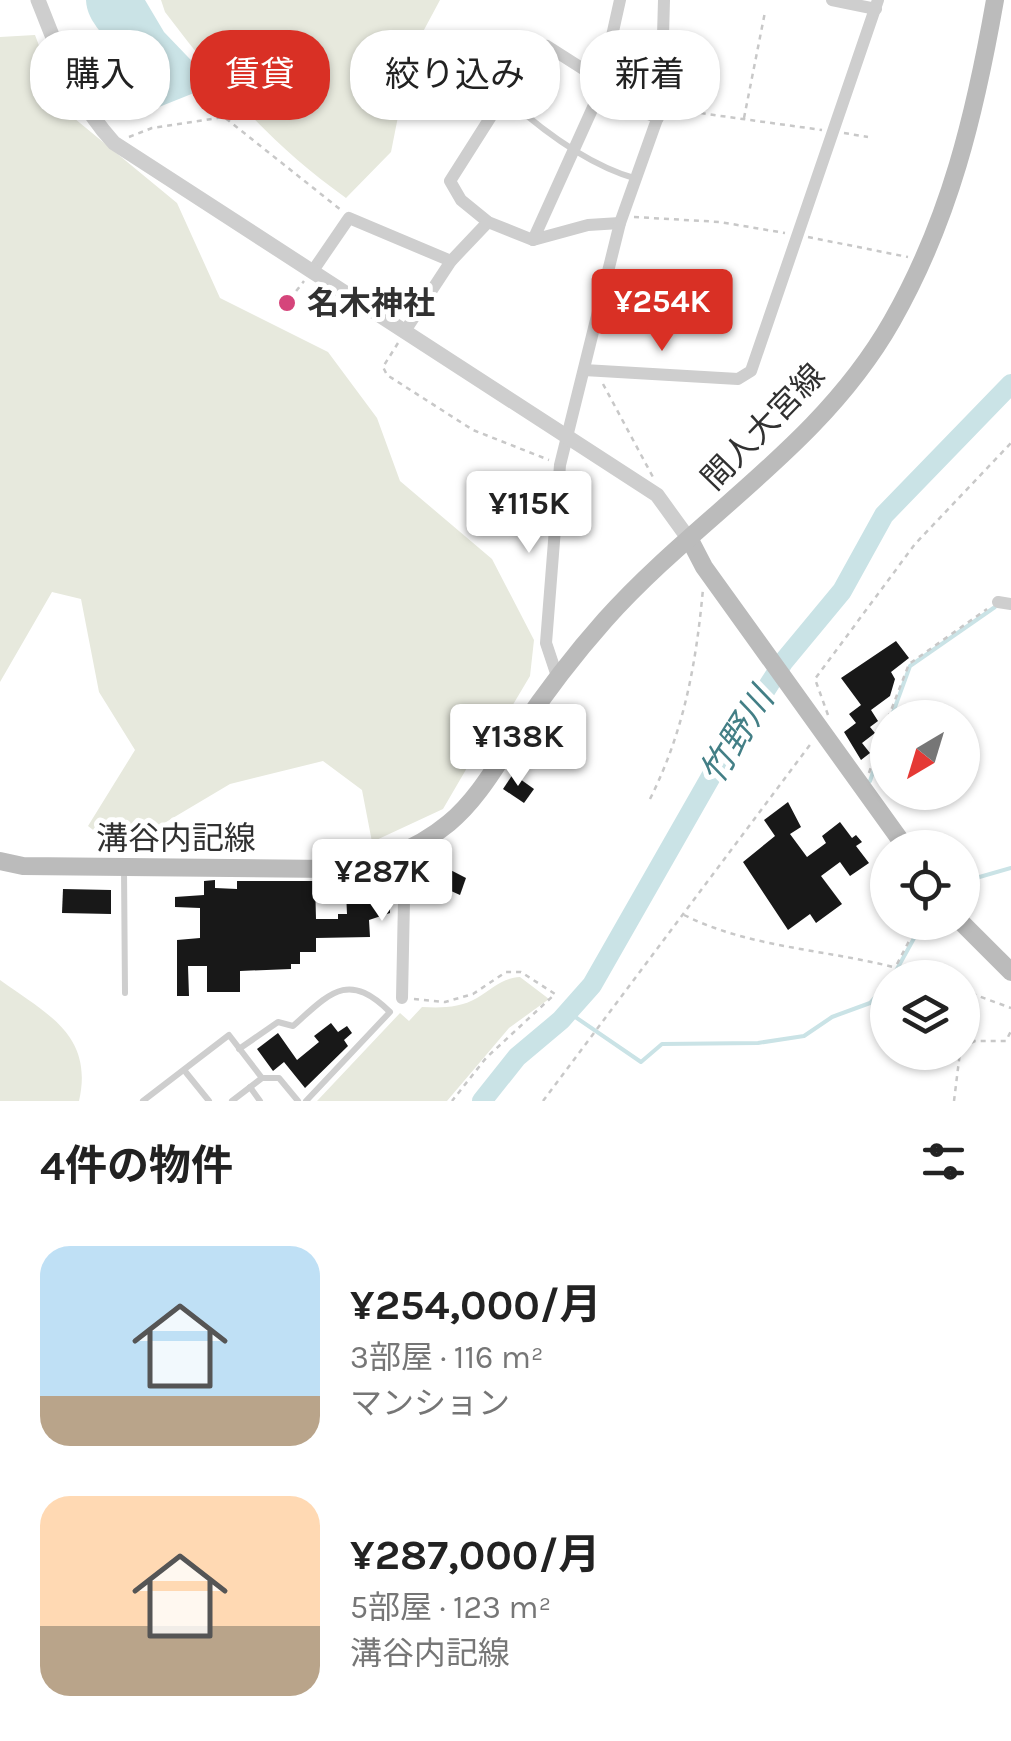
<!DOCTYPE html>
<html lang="ja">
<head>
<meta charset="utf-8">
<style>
	:root { --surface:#fff; --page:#f2f2f2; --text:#222; --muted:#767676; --accent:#d93025 }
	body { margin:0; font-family:Karla,"Noto Sans JP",sans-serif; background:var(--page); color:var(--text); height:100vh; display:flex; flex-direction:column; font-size:38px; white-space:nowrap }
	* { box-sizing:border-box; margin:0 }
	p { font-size:32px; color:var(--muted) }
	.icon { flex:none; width:55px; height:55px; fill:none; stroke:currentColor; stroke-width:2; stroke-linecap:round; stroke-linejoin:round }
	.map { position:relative; height:1101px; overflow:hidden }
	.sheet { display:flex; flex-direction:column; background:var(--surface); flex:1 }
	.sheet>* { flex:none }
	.banner { position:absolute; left:30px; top:30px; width:952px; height:90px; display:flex; gap:20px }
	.needle { width:65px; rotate:218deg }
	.tools { position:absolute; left:870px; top:700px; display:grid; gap:20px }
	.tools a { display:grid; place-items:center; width:110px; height:110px; border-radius:50%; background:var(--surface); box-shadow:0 2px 8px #0004; font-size:50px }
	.price { position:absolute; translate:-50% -85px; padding:0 22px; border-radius:10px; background:#fff; color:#222; font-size:32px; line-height:65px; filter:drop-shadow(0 2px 5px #0008) }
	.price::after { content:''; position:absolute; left:50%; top:60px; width:30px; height:22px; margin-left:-15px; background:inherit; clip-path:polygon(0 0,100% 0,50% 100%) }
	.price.active { background:var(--accent); color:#fff }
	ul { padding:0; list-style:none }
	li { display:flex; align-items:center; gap:30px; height:250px; padding:0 40px }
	li span { display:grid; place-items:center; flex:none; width:280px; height:200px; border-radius:30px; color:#555 }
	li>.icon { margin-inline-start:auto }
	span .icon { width:120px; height:120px; fill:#fffc; stroke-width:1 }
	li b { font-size:42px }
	h2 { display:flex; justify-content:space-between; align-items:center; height:120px; padding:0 40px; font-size:42px }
	.chip { padding:0 35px; border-radius:40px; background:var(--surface); box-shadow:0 2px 8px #0004; font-size:35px; line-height:90px }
	.chip.active { background:var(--accent); color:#fff }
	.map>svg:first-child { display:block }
	.green { fill:#e7e9dd }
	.water { fill:#cae3e6 }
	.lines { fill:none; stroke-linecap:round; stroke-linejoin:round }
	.stream { stroke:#cae3e6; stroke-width:4 }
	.river { stroke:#cae3e6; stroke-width:20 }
	.building { fill:#181818 }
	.path { stroke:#c8c8c8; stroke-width:2.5; stroke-dasharray:5 5; stroke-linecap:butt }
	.service { stroke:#cecece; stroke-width:6 }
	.minor { stroke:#cecece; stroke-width:12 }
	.tertiary { stroke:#cecece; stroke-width:15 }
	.secondary { stroke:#bbb; stroke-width:18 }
	.poi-dot { fill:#d5457b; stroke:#fff; stroke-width:4 }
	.labels { text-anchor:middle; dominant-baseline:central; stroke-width:10; stroke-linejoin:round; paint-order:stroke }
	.poi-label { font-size:32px; font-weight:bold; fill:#313131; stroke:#fff; text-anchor:start }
	.street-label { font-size:32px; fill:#313131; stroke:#fff }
	.water-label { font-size:35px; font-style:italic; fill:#437f86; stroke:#fff }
</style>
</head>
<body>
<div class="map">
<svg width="1011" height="1101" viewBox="0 0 1011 1101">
	<rect width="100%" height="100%" fill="#fff"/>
	<g class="green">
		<path d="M161 0H440L410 56 391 152 346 198C269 143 222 87 165 12Z"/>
		<polygon points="35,35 63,109 177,203 220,298 328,352 377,418 400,481 492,559 534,640 530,676 508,713 485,737 443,809 372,842 362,790 323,761 230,784 119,850 88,826 135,750 99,692 81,599 52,592 0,682 0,37"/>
		<path d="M520 977 549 999 509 1028 447 1101H317L400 1013 409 1021 422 1007C441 1008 460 1008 477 998 492 989 502 978 520 977Z"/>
		<path d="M0 980C47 1014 94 1035 79 1101H0Z"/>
	</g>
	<path class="water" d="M86 0H145L164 32 211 81 209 87 154 109 114 116 107 107C107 88 121 79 116 59 110 36 87 25 86 0Z"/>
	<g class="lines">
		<g class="stream">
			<polyline points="891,718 910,666 995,607"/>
			<polyline points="870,781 888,728"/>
			<polyline points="962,882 1011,868"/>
			<polyline points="892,978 923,922"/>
			<polyline points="568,1012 641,1062 662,1044 758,1043 804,1036 832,1017 870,1003 888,983"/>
		</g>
		<polyline class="river" points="482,1101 517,1057 561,1020 592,985 713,773 784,661 842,591 884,515 1011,384"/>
	</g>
	<g class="building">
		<polygon points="896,641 909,658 891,672 895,679 890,696 871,710 878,721 870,727 875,733 862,743 870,753 861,760 844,732 856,723 849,714 861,705 841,678"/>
		<polygon points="513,774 534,789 524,803 503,789"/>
		<polygon points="788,802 801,827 790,834 807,857 826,843 822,836 840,822 852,838 856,835 862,842 856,846 869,863 850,876 840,862 821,876 842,904 816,923 810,914 788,930 743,862 775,836 764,820"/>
		<polygon points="435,862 466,878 460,895 422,878"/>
		<polygon points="360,877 386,877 386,893 390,893 390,913 369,920 370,937 316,938 316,952 300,952 300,964 291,964 291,969 240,971 240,992 207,992 207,966 188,966 189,996 177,996 177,940 200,938 200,908 175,907 175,897 204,895 204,881 215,880 215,888 237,889 237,881 315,881 316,919 338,919 338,914 347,914 346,892 360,889"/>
		<polygon points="63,889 111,890 111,914 62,913"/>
		<polygon points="331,1023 338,1032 347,1026 352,1033 344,1040 348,1046 305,1088 284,1062 273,1071 257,1049 278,1033 297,1060 319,1042 314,1036"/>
	</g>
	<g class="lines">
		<g class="path">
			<polyline points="671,109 822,130"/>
			<polyline points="744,118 765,12"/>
			<polyline points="844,133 868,137"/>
			<polyline points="129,137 152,128 224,117 341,210"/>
			<polyline points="634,217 720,222 785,233"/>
			<polyline points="808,237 908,257"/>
			<polyline points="290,299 304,281"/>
			<polyline points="398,343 383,367 387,375 473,430 549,460"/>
			<polyline points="603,384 654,479"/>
			<polyline points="828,715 815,679 915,544 1011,443"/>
			<polyline points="888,718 909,664 987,609"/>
			<polyline points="869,773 887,719"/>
			<path d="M650 799C684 731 696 665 703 589"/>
			<path d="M684 915C760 953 850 949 929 978"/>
			<polyline points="897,964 919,922"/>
			<polyline points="962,990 1011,1008"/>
			<polyline points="414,999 445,1002 473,994 506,972 521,972 555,994 486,1058 452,1101"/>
			<polyline points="962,1047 975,1041 1006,1041 1011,1031"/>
			<polyline points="543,1101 812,742"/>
			<polyline points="954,1101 960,1052"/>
		</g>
		<g class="service">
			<path d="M502 94C539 128 587 165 637 179"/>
			<polyline points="124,869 125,993"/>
			<path d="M239 1049 278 1022 293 1026C331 992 348 971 390 1012L306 1101"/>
			<polyline points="184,1070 209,1101"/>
			<polyline points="262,1078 279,1078 298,1101"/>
			<polyline points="250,1087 260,1101"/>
			<polyline points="143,1101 229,1035 262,1078 232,1101"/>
		</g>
		<g class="minor">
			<polyline points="832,0 876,9"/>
			<polyline points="602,81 547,46 501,93 490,118 450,181 461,200 488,222 533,240 588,225 620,223"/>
			<polyline points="599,94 658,118"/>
			<polyline points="533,240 599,94 620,0"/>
			<polyline points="312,272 349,218 451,261"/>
			<polyline points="405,331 451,261 488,222"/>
			<polyline points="584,370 738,379 751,371 878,0"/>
			<polyline points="998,602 1011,604"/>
			<polyline points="557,676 546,643 560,465 620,223 661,108 664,0"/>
			<polyline points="402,998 405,851"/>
		</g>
		<path class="tertiary" d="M38 0C59 52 75 101 114 143L657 495 691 542"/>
		<g class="secondary">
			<polyline points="691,542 704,567 906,848"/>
			<path d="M0 861 23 866 332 869C376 864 414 852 449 823 478 799 497 764 518 733 545 693 573 656 605 620 698 516 821 446 892 321 950 219 975 114 995 0"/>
			<polyline points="961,922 1011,972"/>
		</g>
	</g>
	<circle class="poi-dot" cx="287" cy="303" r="10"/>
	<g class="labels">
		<g class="poi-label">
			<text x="307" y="303">名木神社</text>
		</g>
		<g class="street-label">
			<text transform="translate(763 427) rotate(-46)">間人大宮線</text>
			<text x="176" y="838">溝谷内記線</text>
		</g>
		<g class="water-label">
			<text transform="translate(737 736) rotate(-58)">竹野川</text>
		</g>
	</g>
</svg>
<div class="tools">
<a><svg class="needle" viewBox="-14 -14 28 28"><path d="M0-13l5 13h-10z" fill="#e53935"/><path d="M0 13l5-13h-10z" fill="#767676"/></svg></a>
<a><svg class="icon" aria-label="locate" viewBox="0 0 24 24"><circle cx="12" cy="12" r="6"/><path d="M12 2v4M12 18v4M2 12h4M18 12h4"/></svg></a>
<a><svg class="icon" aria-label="layers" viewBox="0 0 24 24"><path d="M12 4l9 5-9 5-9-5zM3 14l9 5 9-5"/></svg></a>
</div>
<b class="price active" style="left:662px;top:354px">¥254K</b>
<b class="price" style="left:529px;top:556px">¥115K</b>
<b class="price" style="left:518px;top:789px">¥138K</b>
<b class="price" style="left:382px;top:924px">¥287K</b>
<div class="banner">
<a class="chip">購入</a>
<a class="chip active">賃貸</a>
<a class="chip">絞り込み</a>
<a class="chip">新着</a>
</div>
</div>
<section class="sheet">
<h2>4件の物件<svg class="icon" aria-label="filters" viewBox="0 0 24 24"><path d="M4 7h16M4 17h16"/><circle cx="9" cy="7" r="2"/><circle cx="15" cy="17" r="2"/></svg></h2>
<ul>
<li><span style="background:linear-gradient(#bfe0f5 75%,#b9a48a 0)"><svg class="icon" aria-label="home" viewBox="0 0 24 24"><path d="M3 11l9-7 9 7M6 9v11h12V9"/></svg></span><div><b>¥254,000/月</b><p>3部屋 · 116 m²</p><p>マンション</p></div></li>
<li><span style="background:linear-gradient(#ffd9b3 65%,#b9a48a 0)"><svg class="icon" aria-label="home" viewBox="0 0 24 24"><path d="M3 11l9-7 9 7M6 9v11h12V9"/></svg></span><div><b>¥287,000/月</b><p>5部屋 · 123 m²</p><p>溝谷内記線</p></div></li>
</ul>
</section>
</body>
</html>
